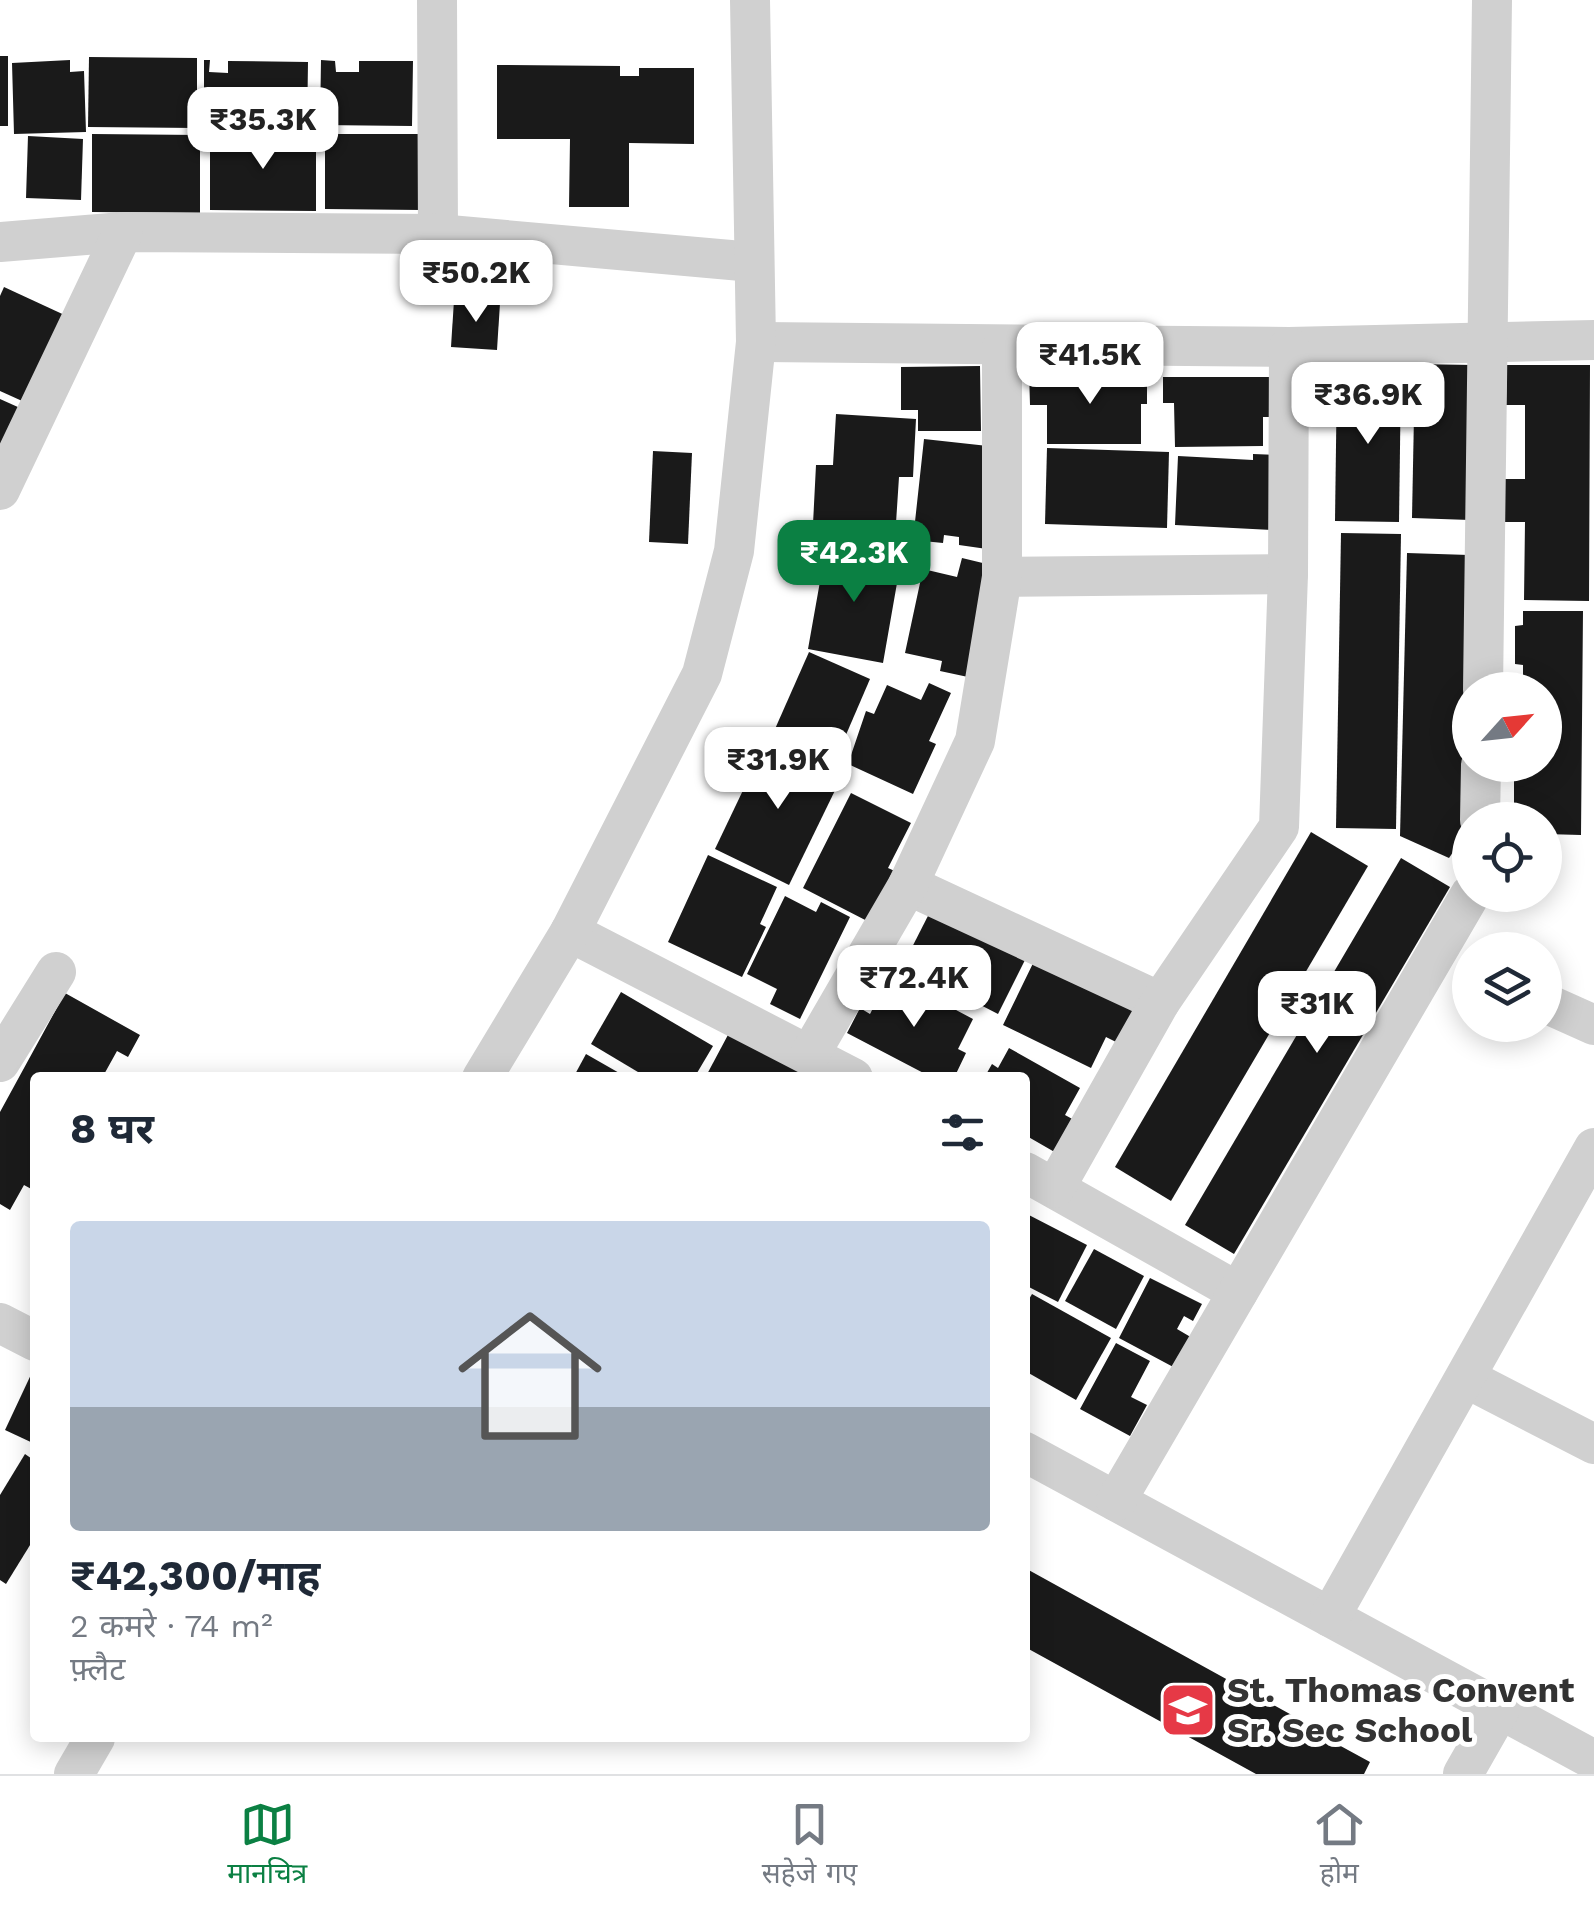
<!DOCTYPE html>
<html lang="hi">
<head>
<meta charset="utf-8">
<style>
	:root { --surface:#fff; --page:#f2f2f3; --text:#1f2937; --muted:#747a83; --line:#e0e1e3; --accent:#0b8043 }
	body { margin:0; font-family:"Work Sans","Noto Sans Devanagari",sans-serif; background:var(--page); color:var(--text); height:100vh; display:flex; flex-direction:column; font-size:38px; white-space:nowrap }
	* { box-sizing:border-box; margin:0 }
	p { font-size:32px; color:var(--muted) }
	.icon { flex:none; width:55px; height:55px; fill:none; stroke:currentColor; stroke-width:2; stroke-linecap:round; stroke-linejoin:round }
	.map { position:relative; flex:1; overflow:hidden }
	.drawer { position:absolute; left:30px; top:1072px; width:1000px; height:670px; display:flex; flex-direction:column; background:var(--surface); border-radius:10px; box-shadow:0 5px 25px #0003 }
	.drawer>* { flex:none }
	.needle { width:65px; rotate:63deg }
	.fabs { position:absolute; left:1452px; top:672px; display:grid; gap:20px }
	.fabs a { display:grid; place-items:center; width:110px; height:110px; border-radius:50%; background:var(--surface); box-shadow:0 5px 25px #0003; font-size:50px }
	.price { position:absolute; translate:-50% -85px; padding:0 22px; border-radius:20px; background:#fff; color:#222; font-size:32px; line-height:65px; filter:drop-shadow(0 2px 5px #0008) }
	.price::after { content:''; position:absolute; left:50%; top:60px; width:30px; height:22px; margin-left:-15px; background:inherit; clip-path:polygon(0 0,100% 0,50% 100%) }
	.price.selected { background:var(--accent); color:#fff }
	ul { padding:0; list-style:none }
	li { display:grid; align-content:center; gap:20px; height:530px; padding:0 40px }
	li span { display:grid; place-items:center; height:310px; border-radius:10px; color:#555 }
	li>.icon { margin-inline-start:auto }
	span .icon { width:180px; height:180px; fill:#fffc; stroke-width:1 }
	li b { font-size:42px }
	h2 { display:flex; justify-content:space-between; align-items:center; height:120px; padding:0 40px; font-size:42px }
	.tabs { display:flex; justify-content:space-around; align-items:center; height:140px; border-top:2px solid var(--line); background:var(--surface); font-size:28px; color:var(--muted) }
	.tabs a { display:grid; justify-items:center; gap:5px }
	.tabs .selected { color:var(--accent) }
	.map>svg:first-child { display:block }
	.building { fill:#1a1a1a }
	.lines { fill:none; stroke-linecap:round; stroke-linejoin:round }
	.minor { stroke:#d0d0d0; stroke-width:40 }
	.labels { text-anchor:middle; dominant-baseline:central; stroke-width:10; stroke-linejoin:round; paint-order:stroke }
	.poi-label { font-size:35px; font-weight:bold; fill:#333; stroke:#fff; text-anchor:start }
</style>
</head>
<body>
<div class="map">
<svg width="1594" height="1774" viewBox="0 0 1594 1774">
	<rect width="100%" height="100%" fill="#fff"/>
	<g class="building">
		<rect x="0" y="56" width="8" height="70"/>
		<polygon points="89,57 197,58 197,128 88,127"/>
		<polygon points="70,60 70,72 84,71 86,132 14,134 12,63"/>
		<polygon points="204,60 210,60 209,72 228,73 228,61 308,62 307,130 204,129"/>
		<polygon points="321,60 335,61 336,72 359,72 359,61 413,61 412,126 320,125"/>
		<polygon points="497,65 620,66 620,76 639,76 639,68 694,68 694,144 629,143 629,207 569,207 570,139 497,139"/>
		<polygon points="92,134 200,135 200,213 92,212"/>
		<polygon points="210,134 316,134 316,211 210,210"/>
		<polygon points="325,134 422,134 421,210 325,209"/>
		<polygon points="28,136 83,139 81,200 26,198"/>
		<polygon points="4,287 71,318 31,405 0,391 0,296"/>
		<polygon points="454,300 500,303 497,350 451,347"/>
		<polygon points="1415,364 1473,365 1470,520 1412,518"/>
		<polygon points="1507,365 1590,365 1589,601 1524,600 1525,522 1501,522 1501,479 1525,479 1525,405 1506,405"/>
		<polygon points="980,366 981,431 918,431 918,410 901,410 901,367"/>
		<polygon points="1029,371 1100,371 1100,377 1147,377 1147,404 1141,404 1141,444 1047,444 1047,405 1030,405"/>
		<polygon points="1337,372 1401,373 1399,522 1335,521"/>
		<polygon points="1163,377 1278,377 1278,417 1263,417 1263,446 1175,447 1174,403 1163,403"/>
		<polygon points="0,399 29,412 0,475"/>
		<polygon points="836,414 916,419 913,477 899,477 896,523 863,520 862,527 813,524 816,465 833,465"/>
		<polygon points="924,439 997,447 987,549 959,545 959,537 944,535 943,543 913,540"/>
		<polygon points="1047,448 1169,452 1167,528 1045,524"/>
		<polygon points="653,451 692,453 688,544 649,542"/>
		<polygon points="1253,454 1277,455 1272,530 1175,525 1178,456 1253,460"/>
		<polygon points="1341,533 1401,534 1396,829 1336,828"/>
		<polygon points="827,542 857,547 855,558 900,566 883,663 808,649"/>
		<polygon points="1407,553 1469,555 1468,830 1449,858 1400,836"/>
		<polygon points="962,558 991,565 968,677 940,671 942,661 905,653 923,569 957,577"/>
		<polygon points="1523,611 1583,611 1581,835 1545,834 1545,820 1514,819 1514,777 1522,777 1523,765 1545,765 1545,690 1523,690 1523,665 1515,664 1515,626 1523,625"/>
		<polygon points="809,652 870,679 833,765 771,738"/>
		<polygon points="929,683 951,693 929,741 936,744 913,794 848,764 866,711 874,714 887,685 921,700"/>
		<polygon points="767,740 842,776 789,885 715,849"/>
		<polygon points="851,793 911,823 888,868 897,872 871,923 803,888"/>
		<polygon points="1311,832 1368,866 1171,1201 1115,1167"/>
		<polygon points="708,855 777,887 760,924 766,927 742,977 668,942"/>
		<polygon points="1401,858 1450,887 1234,1254 1185,1225"/>
		<polygon points="785,896 816,912 821,902 850,917 800,1019 770,1004 777,989 747,974"/>
		<polygon points="933,906 1030,950 998,1014 903,965"/>
		<polygon points="1039,951 1136,1010 1120,1044 1106,1037 1091,1068 1003,1025"/>
		<polygon points="890,975 973,1019 958,1049 966,1053 954,1078 933,1078 847,1033 860,1008 870,1014"/>
		<polygon points="621,992 713,1046 694,1078 648,1078 591,1044"/>
		<polygon points="65,993 140,1035 128,1057 117,1051 102,1078 35,1078 35,1191 24,1185 10,1210 0,1204 0,1112"/>
		<polygon points="729,1033 811,1078 705,1078"/>
		<polygon points="1009,1048 1080,1088 1065,1115 1076,1121 1058,1154 1025,1135 1025,1078 984,1078 992,1064 998,1068"/>
		<polygon points="586,1054 628,1078 573,1078"/>
		<polygon points="1025,1213 1087,1245 1058,1302 1025,1285"/>
		<polygon points="1094,1249 1144,1276 1116,1329 1065,1301"/>
		<polygon points="1150,1278 1202,1304 1193,1321 1184,1316 1177,1329 1194,1339 1177,1369 1119,1338"/>
		<polygon points="1032,1294 1111,1338 1076,1400 1025,1371 1025,1306"/>
		<polygon points="1116,1343 1150,1361 1131,1397 1147,1405 1130,1436 1080,1409"/>
		<polygon points="35,1366 35,1444 5,1430"/>
		<polygon points="25,1454 35,1461 35,1537 6,1584 0,1580 0,1495"/>
		<polygon points="1025,1568 1317,1729 1315,1732 1370,1762 1364,1774 1256,1774 1025,1647"/>
	</g>
	<g class="lines">
		<g class="minor">
			<polyline points="437,0 438,234"/>
			<polyline points="0,242 123,232 438,234 753,262"/>
			<polyline points="756,342 1289,347 1594,340"/>
			<polyline points="0,490 123,232"/>
			<polyline points="1002,577 1288,574"/>
			<polyline points="1483,690 1492,0"/>
			<polyline points="1480,820 1481,765"/>
			<polyline points="908,885 1160,1002"/>
			<polyline points="570,932 853,1078"/>
			<polyline points="1545,1003 1594,1025"/>
			<polyline points="810,1054 908,885 975,741 1002,577 1002,348"/>
			<polyline points="0,1062 56,972"/>
			<polyline points="482,1078 570,932 702,674 734,551 756,342 750,0"/>
			<polyline points="1025,1172 1238,1292"/>
			<polyline points="1055,1188 1160,1002 1279,827 1288,574 1289,347"/>
			<polyline points="0,1323 35,1341"/>
			<polyline points="1466,1378 1594,1444"/>
			<polyline points="1025,1452 1594,1760"/>
			<polyline points="1116,1501 1470,895"/>
			<polyline points="1330,1617 1594,1148"/>
			<polyline points="74,1774 95,1738"/>
			<polyline points="1463,1774 1500,1709"/>
		</g>
	</g>
	<defs>
		<g id="school-square" transform="scale(2.875)"><rect x="-9" y="-9" width="18" height="18" rx="4" fill="#e63946" stroke="#fff"/><path d="M0-5L7-2L0 1L-7-2ZM-4 1L0 2.5L4 1V4Q0 6-4 4Z" fill="#fff"/></g>
	</defs>
	<g fill-rule="evenodd">
		<use href="#school-square" x="1188" y="1710"/>
	</g>
	<g class="labels">
		<g class="poi-label">
			<text x="1227" y="1690">St. Thomas Convent<tspan x="1227" dy="40">Sr. Sec School</tspan></text>
		</g>
	</g>
</svg>
<div class="fabs">
<a><svg class="needle" viewBox="-14 -14 28 28"><path d="M0-13l5 13h-10z" fill="#e53935"/><path d="M0 13l5-13h-10z" fill="#747a83"/></svg></a>
<a><svg class="icon" aria-label="locate" viewBox="0 0 24 24"><circle cx="12" cy="12" r="6"/><path d="M12 2v4M12 18v4M2 12h4M18 12h4"/></svg></a>
<a><svg class="icon" aria-label="layers" viewBox="0 0 24 24"><path d="M12 4l9 5-9 5-9-5zM3 14l9 5 9-5"/></svg></a>
</div>
<b class="price" style="left:263px;top:172px">₹35.3K</b>
<b class="price" style="left:476px;top:325px">₹50.2K</b>
<b class="price" style="left:1090px;top:407px">₹41.5K</b>
<b class="price" style="left:1368px;top:447px">₹36.9K</b>
<b class="price selected" style="left:854px;top:605px">₹42.3K</b>
<b class="price" style="left:778px;top:812px">₹31.9K</b>
<b class="price" style="left:914px;top:1030px">₹72.4K</b>
<b class="price" style="left:1317px;top:1056px">₹31K</b>
<section class="drawer">
<h2>8 घर<svg class="icon" aria-label="filters" viewBox="0 0 24 24"><path d="M4 7h16M4 17h16"/><circle cx="9" cy="7" r="2"/><circle cx="15" cy="17" r="2"/></svg></h2>
<ul>
<li><span style="background:linear-gradient(#c9d6e8 60%,#9aa5b1 0)"><svg class="icon" aria-label="home" viewBox="0 0 24 24"><path d="M3 11l9-7 9 7M6 9v11h12V9"/></svg></span><div><b>₹42,300/माह</b><p>2 कमरे · 74 m²</p><p>फ़्लैट</p></div></li>
</ul>
</section>
</div>
<nav class="tabs">
<a class="selected"><svg class="icon" aria-label="map" viewBox="0 0 24 24"><path d="M3 6l6-2 6 2 6-2v14l-6 2-6-2-6 2zM9 4v14M15 6v14"/></svg>मानचित्र</a>
<a><svg class="icon" aria-label="saved" viewBox="0 0 24 24"><path d="M7 4h10v16l-5-4-5 4z"/></svg>सहेजे गए</a>
<a><svg class="icon" aria-label="home" viewBox="0 0 24 24"><path d="M3 11l9-7 9 7M6 9v11h12V9"/></svg>होम</a>
</nav>
</body>
</html>
